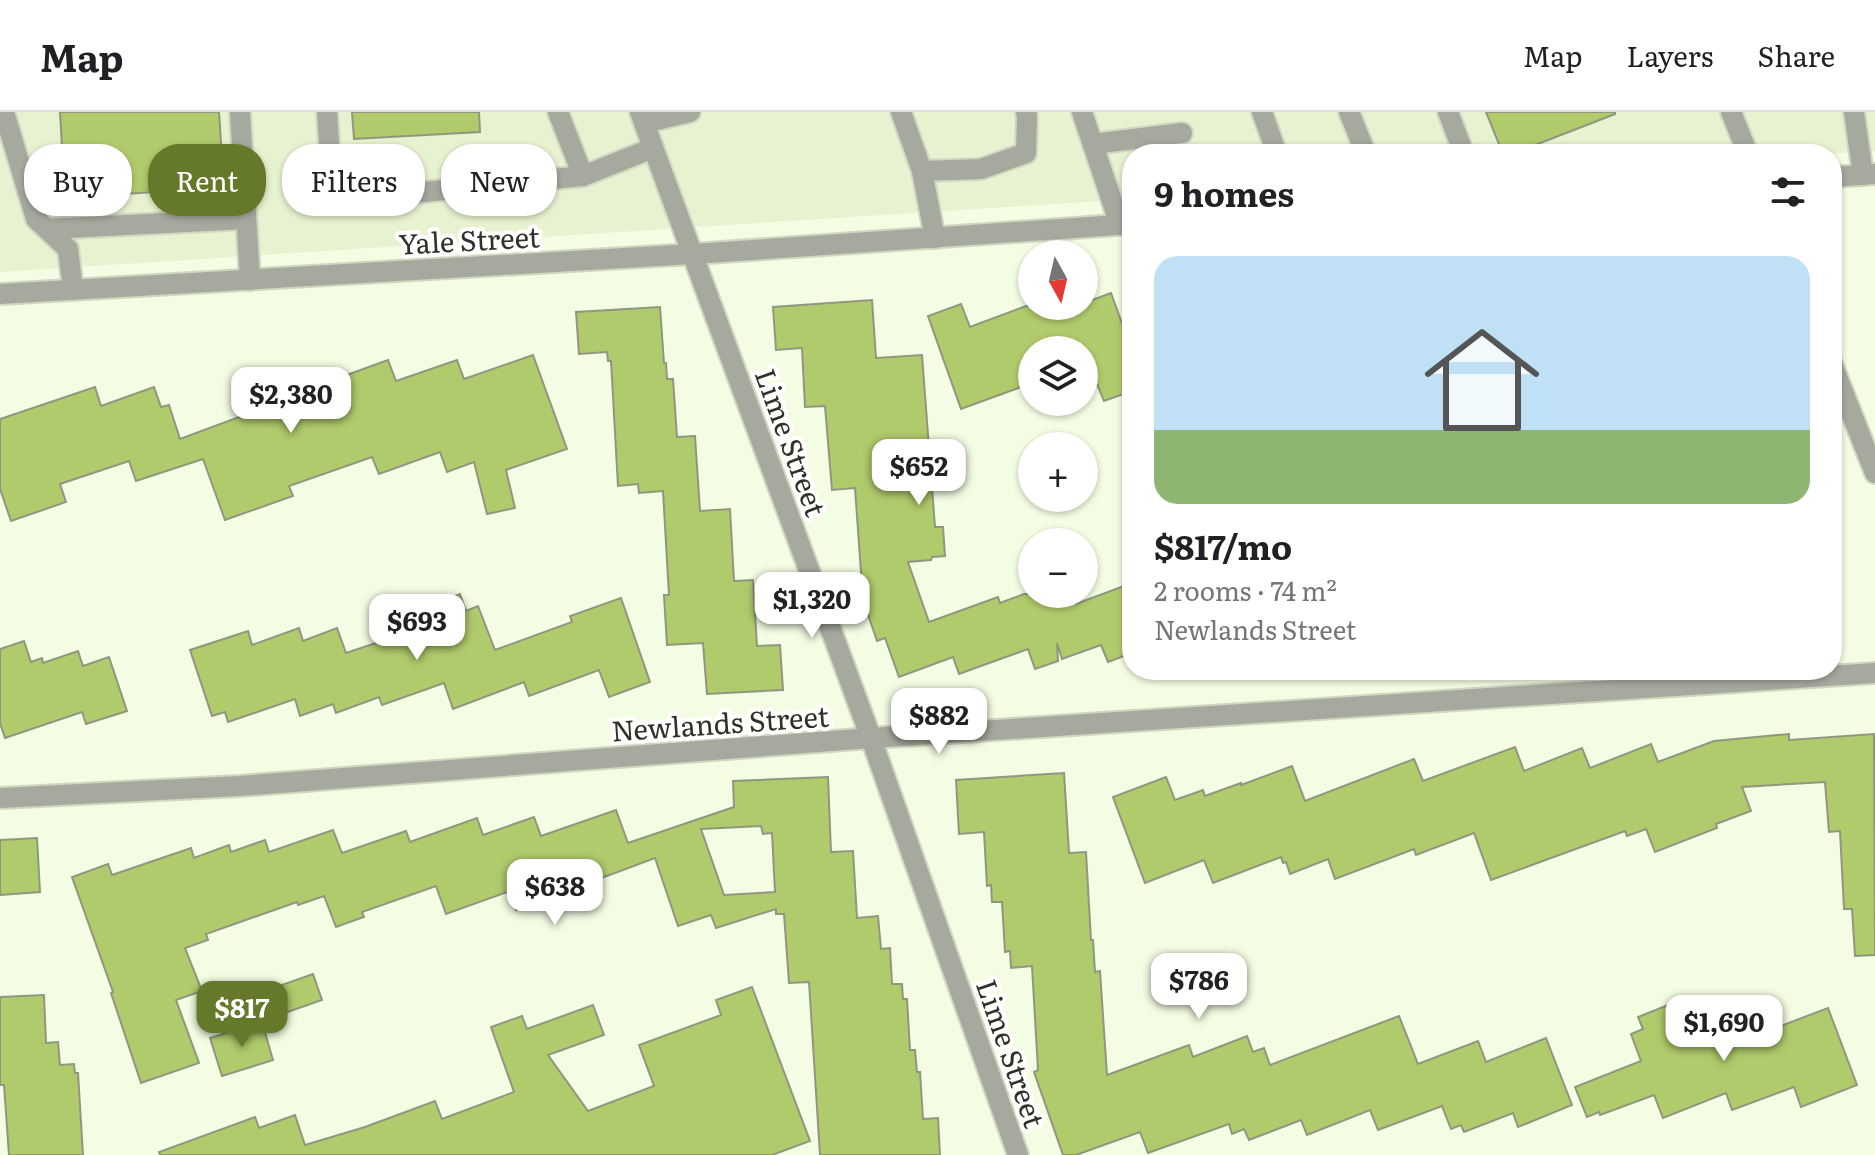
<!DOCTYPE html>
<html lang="en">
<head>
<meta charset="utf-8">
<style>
	:root { --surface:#fff; --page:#f6f6f6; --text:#202124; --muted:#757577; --line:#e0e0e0; --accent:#65792a }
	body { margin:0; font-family:Literata,serif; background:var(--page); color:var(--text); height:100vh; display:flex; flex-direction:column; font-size:30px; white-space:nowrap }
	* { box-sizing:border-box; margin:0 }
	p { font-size:26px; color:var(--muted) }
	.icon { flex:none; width:44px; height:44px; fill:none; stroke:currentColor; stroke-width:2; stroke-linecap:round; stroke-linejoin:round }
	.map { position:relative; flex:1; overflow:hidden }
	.side { position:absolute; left:1122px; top:32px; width:720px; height:536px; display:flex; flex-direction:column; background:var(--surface); border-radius:32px; box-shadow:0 2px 6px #0004 }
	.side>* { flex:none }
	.banner { position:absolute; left:24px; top:32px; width:760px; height:72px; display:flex; gap:16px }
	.needle { width:52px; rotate:172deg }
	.controls { position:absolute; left:1018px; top:128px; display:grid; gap:16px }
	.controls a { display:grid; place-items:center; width:80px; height:80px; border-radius:50%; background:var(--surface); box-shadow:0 2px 6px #0004; font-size:40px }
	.price { position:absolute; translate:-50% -68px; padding:0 18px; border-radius:16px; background:#fff; color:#222; font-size:26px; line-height:52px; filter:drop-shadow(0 2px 4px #0008) }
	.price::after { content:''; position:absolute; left:50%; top:48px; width:24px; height:18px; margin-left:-12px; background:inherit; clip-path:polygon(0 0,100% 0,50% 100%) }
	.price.active { background:var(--accent); color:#fff }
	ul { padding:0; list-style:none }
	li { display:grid; align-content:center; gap:16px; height:424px; padding:0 32px }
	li+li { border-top:2px solid var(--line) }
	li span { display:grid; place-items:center; height:248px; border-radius:24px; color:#555 }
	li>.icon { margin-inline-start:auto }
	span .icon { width:144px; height:144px; fill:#fffc; stroke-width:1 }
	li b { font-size:34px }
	h2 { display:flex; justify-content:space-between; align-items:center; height:96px; padding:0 32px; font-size:34px }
	.tag { padding:0 28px; border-radius:32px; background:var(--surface); box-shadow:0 2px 6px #0004; font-size:28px; line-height:72px }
	.tag.active { background:var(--accent); color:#fff }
	header { display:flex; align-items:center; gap:48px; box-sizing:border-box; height:112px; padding:0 40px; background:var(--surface); border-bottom:2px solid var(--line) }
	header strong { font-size:38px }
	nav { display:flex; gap:44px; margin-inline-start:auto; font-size:28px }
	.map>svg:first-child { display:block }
	.built { fill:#e6f2d0 }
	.building { fill:#b0cb6c; stroke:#8f977f; stroke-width:2; fill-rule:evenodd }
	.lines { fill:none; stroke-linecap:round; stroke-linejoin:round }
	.minor-casing { stroke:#d1d8c1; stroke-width:24 }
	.minor { stroke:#a5a99e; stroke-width:20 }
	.labels { text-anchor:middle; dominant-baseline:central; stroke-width:8; stroke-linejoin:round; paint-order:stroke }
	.street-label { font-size:28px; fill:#2f3228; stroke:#fff }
</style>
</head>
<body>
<header>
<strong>Map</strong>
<nav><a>Map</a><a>Layers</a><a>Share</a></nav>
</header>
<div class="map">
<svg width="1875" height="1043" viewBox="0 0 1875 1043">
	<rect width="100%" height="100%" fill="#f4fde3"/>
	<polygon class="built" points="0,0 1875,0 1875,39 1823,42 1132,42 1132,87 0,160"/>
	<g class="building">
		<polygon points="60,0 219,0 224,76 195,77 196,86 170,88 169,79 65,86"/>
		<polygon points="352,0 479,0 480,20 354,27"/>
		<polygon points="1486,0 1615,0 1615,2 1512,42 1503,42"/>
		<polygon points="1111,181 1132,239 1132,279 1104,289 1097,272 1084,277 1084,238 1032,238 1032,271 961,297 928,204 961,192 970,215 1026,194 1053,194 1056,201 1076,194 1084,194 1084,191"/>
		<polygon points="872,188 876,246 922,243 935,415 943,415 945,444 932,445 931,448 908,450 929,510 998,485 1000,491 1024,482 1072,482 1076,492 1132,471 1132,541 1108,550 1101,533 1062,547 1057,531 1058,549 1035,557 1028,537 959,562 953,545 899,565 885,526 877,529 863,488 855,376 832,378 825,294 805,295 802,236 776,238 773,195"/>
		<polygon points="660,195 664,251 666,251 667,267 673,267 677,325 695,324 700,399 730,397 734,469 753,468 757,534 780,533 783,578 707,582 703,531 667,533 664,483 669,483 663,379 639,381 638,372 618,374 611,249 608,249 607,240 579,242 576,200"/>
		<polygon points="533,243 567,337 506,358 515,396 487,402 474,350 447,360 440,340 379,362 372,345 289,374 293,384 225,408 203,347 136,369 129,349 60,372 66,390 11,409 0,377 0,307 95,275 101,294 154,275 161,295 169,293 180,327 277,291 270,273 314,258 319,273 388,248 396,269 457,248 464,267"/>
		<polygon points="460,482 466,499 478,494 495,538 572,510 570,504 621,486 650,570 609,585 599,558 529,584 524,570 453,597 444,571 382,593 379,585 336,601 333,592 300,604 295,587 228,610 225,600 212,604 190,538 248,519 252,533 299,516 303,529 337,516 346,541 391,526 385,510"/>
		<polygon points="24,529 31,550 42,546 43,551 78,539 83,554 109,545 127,599 86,612 82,600 5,626 0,611 0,537"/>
		<polygon points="1789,622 1789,628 1874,622 1875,843 1855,844 1852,797 1844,797 1840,719 1829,720 1825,670 1742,675 1751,699 1716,712 1717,716 1655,740 1646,717 1627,724 1625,719 1491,768 1474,721 1416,743 1414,737 1335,767 1328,747 1290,762 1286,750 1283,751 1281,745 1213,771 1204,748 1145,771 1113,685 1166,665 1175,688 1203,678 1205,684 1241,671 1241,673 1292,654 1305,689 1414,647 1423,669 1515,635 1524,659 1582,636 1590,656 1651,632 1658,650 1714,629"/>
		<polygon points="1064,661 1069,741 1086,740 1091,828 1093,828 1095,860 1100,859 1107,963 1189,933 1193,945 1247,924 1253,940 1264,936 1270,953 1399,904 1418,952 1478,929 1486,950 1546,926 1572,993 1518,1015 1513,1001 1464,1020 1461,1013 1451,1017 1442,994 1378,1018 1370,998 1307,1023 1301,1008 1249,1028 1244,1017 1232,1022 1229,1012 1148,1041 1140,1020 1076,1043 1063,1043 1034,960 1038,958 1032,854 1011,856 1010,839 1005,840 1002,790 992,790 991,773 987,774 984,720 959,722 956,668"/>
		<path d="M828 665 831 740 853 739 857 806 878 804 881 837 890 836 892 872H902L903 887H907L910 938H915L917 960H920L923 1007 938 1006 940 1043H820L809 870 789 871 784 802H776V797L716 816 711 803 678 814 655 746 516 798 510 779 446 802 436 774 362 800 364 805 336 815 324 784 298 793 297 790 206 822 208 828 185 836 202 879 176 888 199 951 141 971 111 881 113 880 72 765 108 752 112 763 191 736 194 746 229 733 231 740 265 728 269 740 333 718 342 741 406 719 410 730 477 706 483 723 534 705 541 724 616 698 628 731 734 695 733 669ZM761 714 763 722 772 721 775 780 724 783 701 717Z"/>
		<polygon points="37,726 40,780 0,783 0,728"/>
		<polygon points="313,862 322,888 265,908 256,882"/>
		<polygon points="752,875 810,1029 772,1043 160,1043 159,1040 255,1005 259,1016 295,1003 305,1033 365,1015 435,989 442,1007 514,980 491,915 522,904 527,917 593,893 604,923 548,943 588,999 654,974 639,933 721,903 716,888"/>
		<polygon points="44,883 46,931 58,930 60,953 74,952 75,961 78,961 83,1043 9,1043 4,973 0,973 0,885"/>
		<polygon points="1678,889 1690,920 1755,895 1765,920 1828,896 1857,973 1801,995 1794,975 1732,998 1726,981 1663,1006 1654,983 1600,1003 1599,1000 1587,1005 1575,975 1641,949 1631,922 1643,917 1638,905"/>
		<polygon points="262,910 273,948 222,964 210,926"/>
	</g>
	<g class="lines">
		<g class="minor-casing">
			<g id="minor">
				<polyline points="4,0 36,107 68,137 73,178"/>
				<polyline points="240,0 250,168"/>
				<polyline points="327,0 331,61 347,83 404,82 583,64 653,36"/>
				<polyline points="558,0 583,64"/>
				<polyline points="640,0 871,626 1018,1043"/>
				<polyline points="901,0 922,59 935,126"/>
				<polyline points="1082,0 1120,113"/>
				<polyline points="1262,0 1277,42"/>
				<polyline points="1349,0 1366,42"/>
				<polyline points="1448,0 1464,42"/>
				<polyline points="1731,0 1748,42"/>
				<polyline points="1854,0 1863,63"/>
				<polyline points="644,11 690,0"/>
				<polyline points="1093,32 1182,21"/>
				<polyline points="922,59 981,57 1026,41 1027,4 1026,0"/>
				<polyline points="1832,65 1875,62"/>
				<polyline points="47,117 246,107"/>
				<polyline points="0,182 693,142 1132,112"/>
				<polyline points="1832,252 1875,361"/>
				<polyline points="0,686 239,674 871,626 1875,561"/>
			</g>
		</g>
		<use href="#minor" class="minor"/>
	</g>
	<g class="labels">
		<g class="street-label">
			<text transform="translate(469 127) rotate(-3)">Yale Street</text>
			<text transform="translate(792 330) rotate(70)">Lime Street</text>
			<text transform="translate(720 610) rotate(-4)">Newlands Street</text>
			<text transform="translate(1012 941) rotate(71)">Lime Street</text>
		</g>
	</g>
</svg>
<div class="controls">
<a><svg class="needle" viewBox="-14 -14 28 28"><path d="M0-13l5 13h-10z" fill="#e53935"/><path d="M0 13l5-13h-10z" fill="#757577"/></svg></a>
<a><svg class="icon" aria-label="layers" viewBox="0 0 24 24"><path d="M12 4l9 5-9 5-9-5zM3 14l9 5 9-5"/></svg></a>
<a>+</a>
<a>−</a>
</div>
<b class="price" style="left:291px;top:323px">$2,380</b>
<b class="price" style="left:919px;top:395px">$652</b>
<b class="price" style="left:812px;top:528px">$1,320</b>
<b class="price" style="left:417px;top:550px">$693</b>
<b class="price" style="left:939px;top:644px">$882</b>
<b class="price" style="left:555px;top:815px">$638</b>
<b class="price" style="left:1199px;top:909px">$786</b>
<b class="price active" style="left:242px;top:937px">$817</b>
<b class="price" style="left:1724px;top:951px">$1,690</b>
<div class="banner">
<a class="tag">Buy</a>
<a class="tag active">Rent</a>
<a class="tag">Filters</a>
<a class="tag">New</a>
</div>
<section class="side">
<h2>9 homes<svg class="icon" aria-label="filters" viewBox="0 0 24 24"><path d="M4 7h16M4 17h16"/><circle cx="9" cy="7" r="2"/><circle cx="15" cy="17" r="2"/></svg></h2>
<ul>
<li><span style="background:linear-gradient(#bfe0f5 70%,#8fb573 0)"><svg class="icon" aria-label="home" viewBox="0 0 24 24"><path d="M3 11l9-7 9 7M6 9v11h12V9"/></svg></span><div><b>$817/mo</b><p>2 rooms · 74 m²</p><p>Newlands Street</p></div></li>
</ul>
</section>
</div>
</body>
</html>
